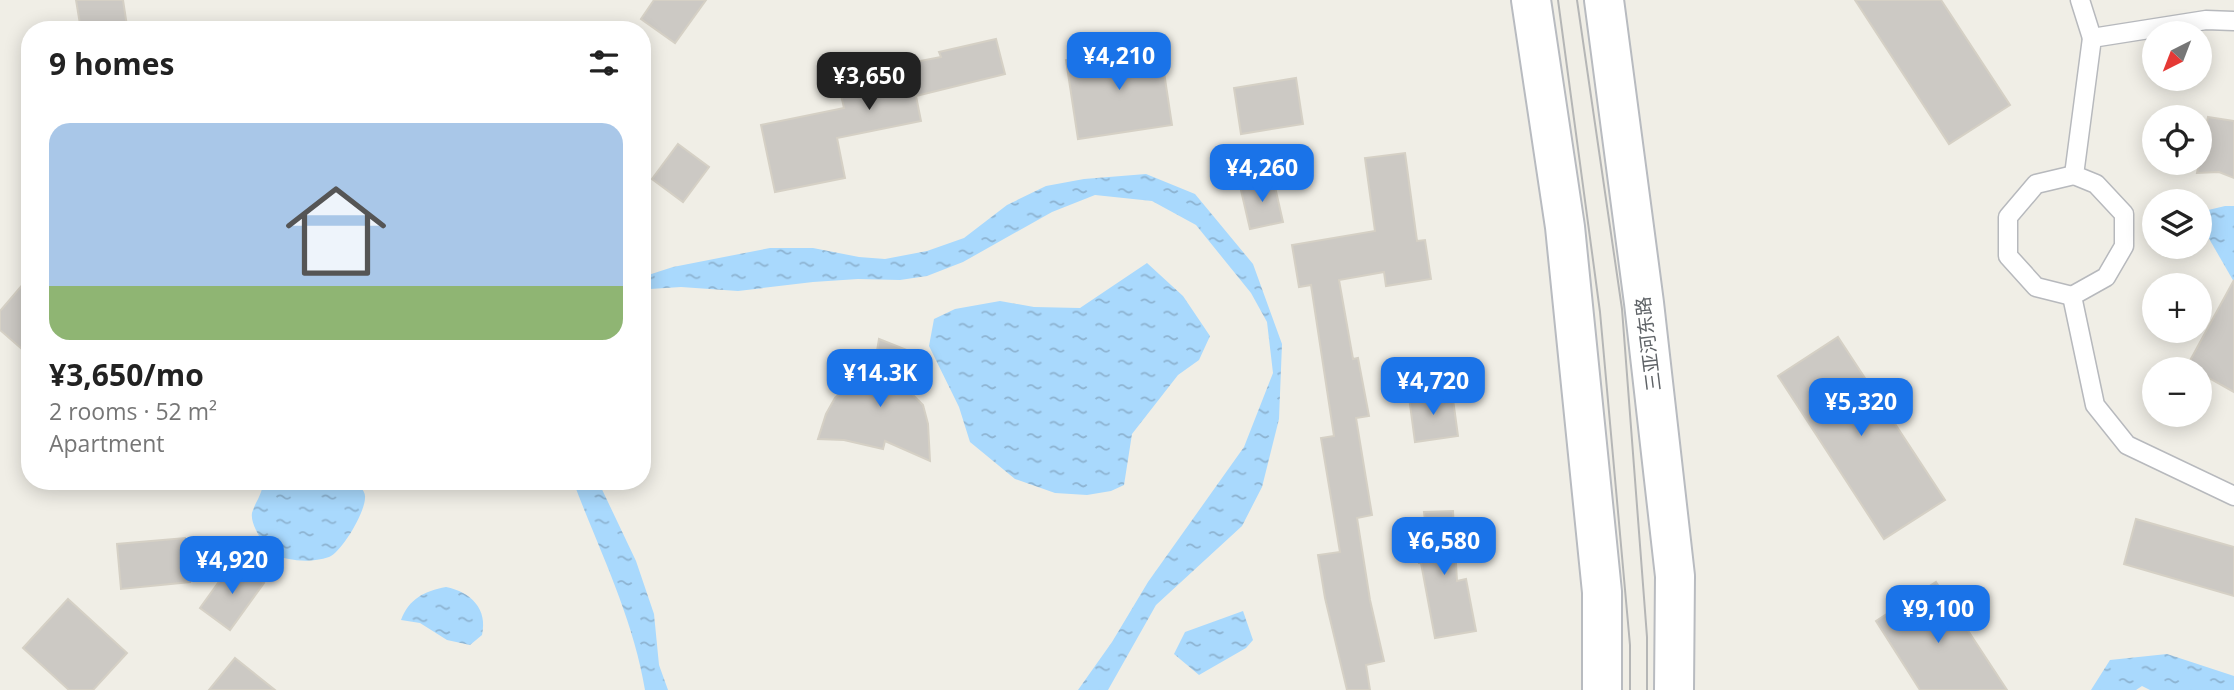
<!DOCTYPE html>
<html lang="en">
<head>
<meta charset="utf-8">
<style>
	:root { --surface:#fff; --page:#f2f2f2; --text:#222; --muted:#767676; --accent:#1a73e8 }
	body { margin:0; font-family:"Open Sans","Noto Sans SC",sans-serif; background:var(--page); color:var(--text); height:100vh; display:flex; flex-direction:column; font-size:26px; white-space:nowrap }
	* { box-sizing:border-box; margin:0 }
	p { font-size:23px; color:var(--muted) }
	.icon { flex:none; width:38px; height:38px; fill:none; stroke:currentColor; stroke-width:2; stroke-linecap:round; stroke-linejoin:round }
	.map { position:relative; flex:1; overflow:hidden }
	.sheet { position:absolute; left:21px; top:21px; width:630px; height:469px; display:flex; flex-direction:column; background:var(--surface); border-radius:28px; box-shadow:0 4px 18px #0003 }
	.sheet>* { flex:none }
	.needle { width:46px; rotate:222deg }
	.fabs { position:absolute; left:2142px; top:21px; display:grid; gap:14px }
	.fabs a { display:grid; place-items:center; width:70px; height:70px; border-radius:50%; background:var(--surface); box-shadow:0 4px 18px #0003; font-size:35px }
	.price { position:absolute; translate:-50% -60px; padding:0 16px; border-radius:14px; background:var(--accent); color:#fff; font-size:23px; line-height:46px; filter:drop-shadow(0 2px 4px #0008) }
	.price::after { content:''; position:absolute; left:50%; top:42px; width:21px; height:16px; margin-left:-10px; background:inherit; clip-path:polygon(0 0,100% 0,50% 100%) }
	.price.active { background:#222; color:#fff }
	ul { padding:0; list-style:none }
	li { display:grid; align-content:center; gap:14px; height:371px; padding:0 28px }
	li span { display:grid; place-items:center; height:217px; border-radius:21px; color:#555 }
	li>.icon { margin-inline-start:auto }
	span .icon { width:126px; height:126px; fill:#fffc; stroke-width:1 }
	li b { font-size:30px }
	h2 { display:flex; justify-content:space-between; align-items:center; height:84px; padding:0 28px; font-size:30px }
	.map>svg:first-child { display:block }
	.water { fill:url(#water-ripples) }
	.building { fill:#ccc9c4; stroke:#d5d0c5; stroke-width:2 }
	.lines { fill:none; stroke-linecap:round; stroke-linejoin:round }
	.service-casing { stroke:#b7b9bd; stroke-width:21 }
	.secondary-casing { stroke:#b8bbc0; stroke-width:42 }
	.service { stroke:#fff; stroke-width:18 }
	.secondary { stroke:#fff; stroke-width:38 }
	.tram { stroke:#b5b6b6; stroke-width:2 }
	.labels { text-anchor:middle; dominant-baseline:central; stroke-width:5; stroke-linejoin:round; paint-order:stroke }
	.street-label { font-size:19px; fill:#5e6266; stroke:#fff }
</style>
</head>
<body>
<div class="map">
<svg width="2234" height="690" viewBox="0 0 2234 690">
	<defs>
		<pattern id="water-ripples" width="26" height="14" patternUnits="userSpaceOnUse" patternTransform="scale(1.75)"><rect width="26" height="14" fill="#a9d9fd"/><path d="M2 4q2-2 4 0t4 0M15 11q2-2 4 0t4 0" fill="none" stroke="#8db3d1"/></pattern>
	</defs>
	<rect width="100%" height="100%" fill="#f0eee6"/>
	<g class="water">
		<polygon points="1146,174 1195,194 1253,264 1282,344 1279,419 1262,487 1242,526 1156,605 1108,690 1078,690 1112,642 1148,582 1244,447 1273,373 1267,322 1251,293 1196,225 1152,201 1095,195 1052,212 963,262 927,276 900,280 858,279 813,282 738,291 681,287 650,289 642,294 642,277 673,267 770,248 813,248 859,257 885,259 927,251 964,238 1007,205 1046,186 1084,179"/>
		<polygon points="2225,206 2234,206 2234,282 2200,223 2200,212"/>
		<polygon points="1147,263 1183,296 1210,336 1199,360 1178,375 1132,434 1124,485 1111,491 1087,495 1055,493 1015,479 970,442 959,407 929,346 934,319 955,309 1000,301 1034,307 1080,308"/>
		<path d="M263 481H352C358 485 366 490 365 498 365 512 342 552 329 557 308 564 289 560 269 554 264 543 250 525 252 513 255 502 263 494 263 481Z"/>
		<path d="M573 481H598L636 561 654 614 659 665 668 690H645C633 617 599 550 573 481Z"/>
		<path d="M446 587C471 592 488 609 482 635L470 645 447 640 420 623 401 620C409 599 424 591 446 587Z"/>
		<polygon points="1243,611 1253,640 1246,648 1199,675 1174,654 1185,632"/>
		<polygon points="2167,654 2234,676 2234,690 2150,690 2142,686 2136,690 2091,690 2110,660"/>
	</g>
	<g class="building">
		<polygon points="76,0 123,0 127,26 107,30 81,30"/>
		<polygon points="654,0 706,0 675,43 641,19"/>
		<polygon points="1855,0 1941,0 2010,105 1949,144"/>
		<polygon points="996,39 1005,74 916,96 921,121 837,138 845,178 775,192 761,125 844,108 837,77 941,57 939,52"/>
		<polygon points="1160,46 1172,125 1078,139 1066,60"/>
		<polygon points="1296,78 1303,124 1241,134 1234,88"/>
		<polygon points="2208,117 2234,121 2234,178 2219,172 2197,173"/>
		<polygon points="678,144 709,167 683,202 652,179"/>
		<polygon points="1405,153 1417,241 1425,240 1431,279 1386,286 1384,272 1339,280 1353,359 1358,358 1369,416 1356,418 1372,515 1357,518 1370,600 1384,661 1366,665 1370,690 1347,690 1325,598 1318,555 1340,552 1321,438 1334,436 1311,285 1299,287 1292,245 1375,231 1365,158"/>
		<polygon points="1273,178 1283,222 1250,229 1240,186"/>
		<polygon points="30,276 30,356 0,330 0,311"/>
		<polygon points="2234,280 2234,392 2200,373 2200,369 2187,366"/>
		<polygon points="1838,337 1945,500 1884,539 1778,376"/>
		<polygon points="879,339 907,350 902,375 906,388 923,405 928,424 930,461 885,441 883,449 844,440 818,439 826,414 835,398 847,387 862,380 874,369"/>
		<polygon points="1452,392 1458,436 1415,442 1409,397"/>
		<polygon points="1453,511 1457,581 1466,579 1476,631 1435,638 1421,563 1419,563 1417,532 1426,530 1424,512"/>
		<polygon points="2136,519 2234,547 2234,596 2124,564"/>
		<polygon points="185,538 190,582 121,589 117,544"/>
		<polygon points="234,561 264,583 230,630 200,608"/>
		<polygon points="1936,582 2007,690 1920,690 1876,621"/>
		<polygon points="68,599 127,653 93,690 69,690 23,648"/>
		<polygon points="235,658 275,690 209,690"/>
	</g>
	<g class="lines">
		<g class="service-casing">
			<g id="service">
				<polyline points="2080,0 2092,38"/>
				<polyline points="2234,21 2206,20 2092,38 2074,175 2096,184 2124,214 2124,246 2106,277 2072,296 2095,405 2127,445 2234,496"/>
				<polyline points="2072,296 2036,287 2008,256 2008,217 2036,184 2074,175"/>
			</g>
		</g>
		<g class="secondary-casing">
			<g id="secondary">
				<polyline points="1531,0 1565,227 1602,592 1602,690"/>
				<polyline points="1604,0 1644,303 1675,576 1674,690"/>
			</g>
		</g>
		<use href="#service" class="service"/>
		<use href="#secondary" class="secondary"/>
		<g class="tram">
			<polyline points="1558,0 1600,312 1630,645 1630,690"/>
			<polyline points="1577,0 1622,309 1647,637 1647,690"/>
		</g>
	</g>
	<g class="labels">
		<g class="street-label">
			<text transform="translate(1648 344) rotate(-97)">三亚河东路</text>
		</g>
	</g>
</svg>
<div class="fabs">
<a><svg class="needle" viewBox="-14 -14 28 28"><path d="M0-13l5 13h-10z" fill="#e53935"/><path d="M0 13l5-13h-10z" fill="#767676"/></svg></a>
<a><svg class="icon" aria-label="locate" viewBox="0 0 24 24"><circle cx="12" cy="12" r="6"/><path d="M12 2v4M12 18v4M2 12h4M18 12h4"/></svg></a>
<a><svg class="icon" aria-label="layers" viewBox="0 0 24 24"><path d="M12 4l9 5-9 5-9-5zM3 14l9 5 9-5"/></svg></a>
<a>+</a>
<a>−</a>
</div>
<b class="price" style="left:1119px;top:92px">¥4,210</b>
<b class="price active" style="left:869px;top:112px">¥3,650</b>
<b class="price" style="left:1262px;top:204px">¥4,260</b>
<b class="price" style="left:880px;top:409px">¥14.3K</b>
<b class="price" style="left:1433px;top:417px">¥4,720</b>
<b class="price" style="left:1861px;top:438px">¥5,320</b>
<b class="price" style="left:1444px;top:577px">¥6,580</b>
<b class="price" style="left:232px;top:596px">¥4,920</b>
<b class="price" style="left:1938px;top:645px">¥9,100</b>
<section class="sheet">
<h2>9 homes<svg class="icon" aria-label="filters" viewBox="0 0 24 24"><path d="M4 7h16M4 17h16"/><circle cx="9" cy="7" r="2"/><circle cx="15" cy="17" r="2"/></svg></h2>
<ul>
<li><span style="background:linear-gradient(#a9c7e8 75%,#8fb573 0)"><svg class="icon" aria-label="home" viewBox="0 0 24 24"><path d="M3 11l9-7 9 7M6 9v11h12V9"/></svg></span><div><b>¥3,650/mo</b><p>2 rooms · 52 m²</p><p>Apartment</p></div></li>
</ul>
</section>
</div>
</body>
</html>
